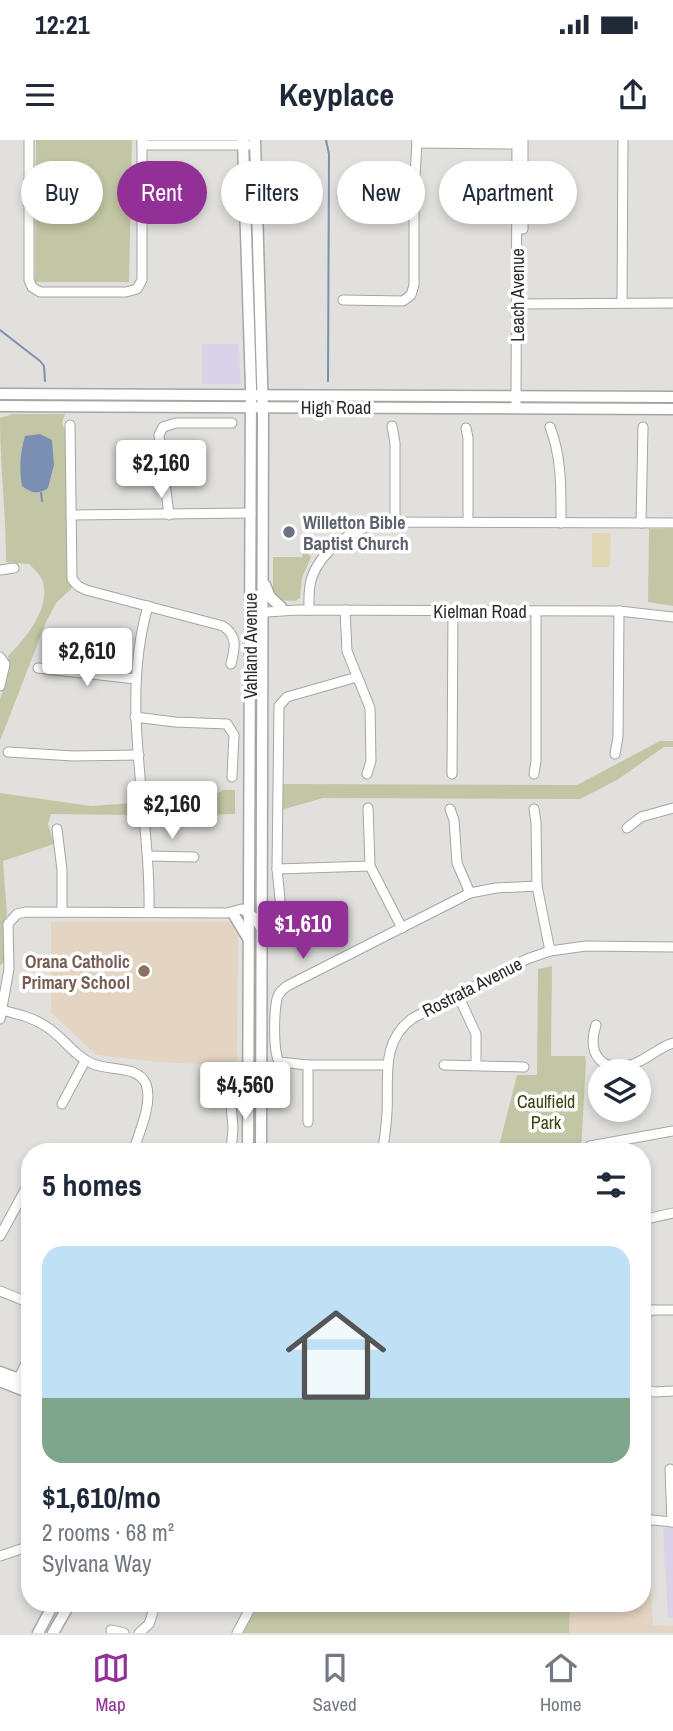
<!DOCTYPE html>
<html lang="en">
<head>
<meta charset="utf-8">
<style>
	:root { --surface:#fff; --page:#f2f2f3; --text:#1f2937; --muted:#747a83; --line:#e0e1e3; --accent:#923098 }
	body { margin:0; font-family:"Archivo Narrow",sans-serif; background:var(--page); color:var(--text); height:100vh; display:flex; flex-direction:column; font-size:26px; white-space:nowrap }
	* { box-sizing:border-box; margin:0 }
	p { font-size:23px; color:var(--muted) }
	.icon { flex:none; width:38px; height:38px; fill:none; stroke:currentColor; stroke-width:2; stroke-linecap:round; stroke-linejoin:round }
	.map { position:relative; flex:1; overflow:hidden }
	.sheet { position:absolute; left:21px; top:1003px; width:630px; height:469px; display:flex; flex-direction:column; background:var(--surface); border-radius:28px; box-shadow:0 4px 10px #0003 }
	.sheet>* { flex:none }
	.guide { position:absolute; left:21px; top:21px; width:632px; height:63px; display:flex; gap:14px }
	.tools { position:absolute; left:588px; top:919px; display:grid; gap:14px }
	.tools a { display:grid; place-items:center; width:63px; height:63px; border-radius:50%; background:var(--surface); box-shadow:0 4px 10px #0003; font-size:35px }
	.price { position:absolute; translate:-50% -60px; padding:0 16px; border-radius:7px; background:#fff; color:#222; font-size:23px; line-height:46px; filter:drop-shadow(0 2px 4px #0008) }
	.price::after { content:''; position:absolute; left:50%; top:42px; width:21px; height:16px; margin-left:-10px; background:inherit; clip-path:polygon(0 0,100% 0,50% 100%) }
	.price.active { background:var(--accent); color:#fff }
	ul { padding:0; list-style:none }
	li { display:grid; align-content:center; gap:14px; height:371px; padding:0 21px }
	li+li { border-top:2px solid var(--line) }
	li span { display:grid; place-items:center; height:217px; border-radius:21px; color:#555 }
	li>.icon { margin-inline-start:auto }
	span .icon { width:126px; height:126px; fill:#fffc; stroke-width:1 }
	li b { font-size:30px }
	h2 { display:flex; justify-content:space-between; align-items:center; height:84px; padding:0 21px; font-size:30px }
	.tag { padding:0 24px; border-radius:32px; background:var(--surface); box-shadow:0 4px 10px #0003; font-size:24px; line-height:63px }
	.tag.active { background:var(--accent); color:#fff }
	.status { display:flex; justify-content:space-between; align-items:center; height:49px; padding:0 35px; background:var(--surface); direction:ltr }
	.status svg { height:19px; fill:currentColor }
	header { display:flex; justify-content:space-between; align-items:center; height:91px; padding:0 21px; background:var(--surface); font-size:32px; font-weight:800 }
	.menu { display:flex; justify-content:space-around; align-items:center; height:98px; border-top:2px solid var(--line); background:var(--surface); font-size:19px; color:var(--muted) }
	.menu a { display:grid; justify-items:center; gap:4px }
	.menu .active { color:var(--accent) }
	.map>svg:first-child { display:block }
	.commercial { fill:#dad2e8 }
	.education { fill:#e4d4c2 }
	.green { fill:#c3c6a4 }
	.sand { fill:#e1d7b2 }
	.water { fill:#7a90b3 }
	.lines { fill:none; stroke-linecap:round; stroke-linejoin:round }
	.stream { stroke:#7a90b3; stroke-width:2 }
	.minor-casing { stroke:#a6a5a1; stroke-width:11 }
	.major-casing { stroke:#a6a5a1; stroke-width:13 }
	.minor { stroke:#fff; stroke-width:9 }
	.major { stroke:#fff; stroke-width:10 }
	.worship-dot { fill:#6b7280; stroke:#fff; stroke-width:2.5 }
	.education-dot { fill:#8d6e63; stroke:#fff; stroke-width:2.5 }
	.labels { text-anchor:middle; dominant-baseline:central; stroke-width:7; stroke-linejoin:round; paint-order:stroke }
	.street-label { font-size:18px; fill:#2b2b29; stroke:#fff }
	.worship-label { font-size:18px; font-weight:bold; fill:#5b616d; stroke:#fff; text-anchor:start }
	.education-label { font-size:18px; font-weight:bold; fill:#785e54; stroke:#fff; text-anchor:end }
	.park-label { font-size:18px; fill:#3e410c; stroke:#fff }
</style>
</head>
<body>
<div class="status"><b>12:21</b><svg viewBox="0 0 49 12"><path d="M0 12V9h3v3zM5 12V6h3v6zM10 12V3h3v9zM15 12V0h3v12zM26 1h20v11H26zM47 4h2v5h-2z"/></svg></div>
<header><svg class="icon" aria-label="menu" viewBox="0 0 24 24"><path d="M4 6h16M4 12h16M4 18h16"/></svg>Keyplace<svg class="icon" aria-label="share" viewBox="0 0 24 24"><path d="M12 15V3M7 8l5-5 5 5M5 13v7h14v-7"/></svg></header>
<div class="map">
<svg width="673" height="1493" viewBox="0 0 673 1493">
	<rect width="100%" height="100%" fill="#e2e0dd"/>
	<g class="commercial">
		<polygon points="202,204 238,204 241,244 202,244"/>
		<polygon points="663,1388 673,1388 673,1478 668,1478"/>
	</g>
	<g class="education">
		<polygon points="51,782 232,782 238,791 237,926 159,922 96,915 51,872"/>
		<polygon points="642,1395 648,1396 653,1485 673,1486 673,1493 569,1493 570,1463 642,1463"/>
	</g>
	<g class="green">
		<polygon points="36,0 132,0 129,142 35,142"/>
		<path d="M13 274H65L62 283 65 291 67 431 72 448 56 463 46 482 0 601V559L10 529 8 516C26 498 50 469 43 442 41 435 34 429 29 424L6 422C6 373 0 326 0 278Z"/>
		<polygon points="649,389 673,389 673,466 648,462"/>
		<polygon points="307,412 311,417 302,438 300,458 295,461 281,460 273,451 273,417 302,417 303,413"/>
		<polygon points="660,601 673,601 673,607 664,607 617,640 580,659 323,658 281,670 281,644 577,645"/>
		<polygon points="223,650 235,650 235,674 150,677 149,664 203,662"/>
		<polygon points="0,653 91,666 132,663 133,675 51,674 48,684 54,704 3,721 7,774 4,783 4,821 0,826"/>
		<polygon points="552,826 551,916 585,916 586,923 581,1011 490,1011 499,1006 517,935 537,935 538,829"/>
		<polygon points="257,1463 570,1463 569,1493 242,1493"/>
	</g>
	<polygon class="sand" points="592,393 611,393 610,427 592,427"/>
	<path class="water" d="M40 294 52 300 54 325 48 348C38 355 32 353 22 346 19 329 20 313 25 296Z"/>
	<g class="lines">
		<g class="stream">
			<polyline points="326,0 329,14 328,241"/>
			<polyline points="0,190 40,221 44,226 45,241"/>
			<polyline points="41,353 42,361"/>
		</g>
		<g class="minor-casing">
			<g id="minor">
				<polyline points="29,0 29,140 32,147 40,152 126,152 137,149 142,140 142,0"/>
				<polyline points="523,0 523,89"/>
				<polyline points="417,3 521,4"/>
				<polyline points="142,5 249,5"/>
				<polyline points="342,57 414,56"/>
				<polyline points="343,160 403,161 411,155 414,145 414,56 417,0"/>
				<polyline points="622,163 623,0"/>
				<polyline points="517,164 673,163"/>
				<polyline points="516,263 517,0"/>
				<path d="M70 285 72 439 78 446 86 450 223 486C238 496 235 508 231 524"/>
				<polyline points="392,286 395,303 395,382"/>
				<path d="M550 287C562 318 561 350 561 383"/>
				<polyline points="466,288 468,298 468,382"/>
				<polyline points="71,375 251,373"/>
				<polyline points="169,375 159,295 163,287 176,283 232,283"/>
				<polyline points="641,383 643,287"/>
				<polyline points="0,430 14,428"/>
				<path d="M148 466C119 566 151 670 149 772"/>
				<path d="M309 470C309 459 308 448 312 437 322 409 353 390 379 382L673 383"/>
				<polyline points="345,470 347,511 370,568 371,621 367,634"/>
				<polyline points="267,472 297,470 619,471 673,477"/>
				<polyline points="0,517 5,524 0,546"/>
				<polyline points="38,528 136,539"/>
				<polyline points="135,577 175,582 227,584 234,595 232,637"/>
				<polyline points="8,612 73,616 139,615"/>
				<polyline points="615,614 618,597 619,471"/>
				<polyline points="452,634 453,471"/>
				<polyline points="534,634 536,621 536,471"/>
				<polyline points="368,668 370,726 402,788"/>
				<polyline points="450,669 454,680 457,723 470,753"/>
				<polyline points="534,669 536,682 537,746 550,811"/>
				<polyline points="627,688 641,677 673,668"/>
				<polyline points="57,689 62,730 62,772"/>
				<polyline points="149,716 194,717"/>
				<polyline points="277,729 370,726"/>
				<polyline points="280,759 277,729 279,566 287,557 357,537"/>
				<polyline points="458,855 476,894 476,925"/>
				<path d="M2 870C18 874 34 878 47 887 64 898 74 916 93 924 109 931 138 925 146 944 153 963 139 993 133 1012"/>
				<polyline points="0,879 9,829 8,784 17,774 26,772 227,773 242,769 254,777 261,788"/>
				<path d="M596 885C585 918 607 936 638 922 651 916 660 907 673 903"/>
				<path d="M387 925H308L279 922C273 910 274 873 277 859 278 853 282 850 287 846L470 753 496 748 537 746"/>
				<polyline points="444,925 524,927"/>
				<polyline points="62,964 85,921"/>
				<polyline points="231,964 233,988 231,1012"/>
				<polyline points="308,982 308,925"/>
				<polyline points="590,1006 673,991"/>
				<path d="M382 1012C385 999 386 986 387 973 389 939 380 901 413 878L527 819 550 811 586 806 673 807"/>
				<polyline points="642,1080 673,1073"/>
				<polyline points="0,1096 30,1041"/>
				<polyline points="0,1151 30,1163"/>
				<polyline points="642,1175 652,1170 673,1170"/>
				<polyline points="16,1244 30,1215"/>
				<polyline points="642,1249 655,1252 673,1251"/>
				<polyline points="670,1329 672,1382"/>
				<polyline points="642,1379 673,1382"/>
				<polyline points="0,1416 30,1406"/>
				<polyline points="241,1463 250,1467"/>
				<polyline points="111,1490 124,1493"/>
				<polyline points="139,1493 149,1484 156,1463"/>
				<polyline points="237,1493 253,1463"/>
			</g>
		</g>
		<g class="major-casing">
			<g id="major">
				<polyline points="243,0 251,247 248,1012"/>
				<polyline points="255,0 263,274 261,1012"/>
				<polyline points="0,254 673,257"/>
				<polyline points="0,266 673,269"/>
				<polyline points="265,445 270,457 281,467"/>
				<polyline points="234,775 249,800"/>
				<polyline points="0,1232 30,1243"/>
				<polyline points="0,1241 30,1253"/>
				<polyline points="38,1493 54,1463"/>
				<polyline points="53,1493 70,1463"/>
			</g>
		</g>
		<use href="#minor" class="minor"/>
		<use href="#major" class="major"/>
	</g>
	<circle class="worship-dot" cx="289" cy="392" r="7"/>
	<circle class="education-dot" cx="144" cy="831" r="7"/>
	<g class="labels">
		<g class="street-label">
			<text transform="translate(517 155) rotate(-90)">Leach Avenue</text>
			<text x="336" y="267">High Road</text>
			<text x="480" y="471">Kielman Road</text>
			<text transform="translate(250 506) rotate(-90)">Vahland Avenue</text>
			<text transform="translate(472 847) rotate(-27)">Rostrata Avenue</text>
		</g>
		<g class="worship-label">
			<text x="303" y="382">Willetton Bible<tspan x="303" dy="21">Baptist Church</tspan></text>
		</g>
		<g class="education-label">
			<text x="130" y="821">Orana Catholic<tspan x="130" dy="21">Primary School</tspan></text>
		</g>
		<g class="park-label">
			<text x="546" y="961">Caulfield<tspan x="546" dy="21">Park</tspan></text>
		</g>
	</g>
</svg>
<div class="tools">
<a><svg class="icon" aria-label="layers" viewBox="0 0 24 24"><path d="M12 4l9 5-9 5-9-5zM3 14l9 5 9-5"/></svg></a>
</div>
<b class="price" style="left:161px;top:360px">$2,160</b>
<b class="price" style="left:87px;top:548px">$2,610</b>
<b class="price" style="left:172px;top:701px">$2,160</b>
<b class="price active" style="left:303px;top:821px">$1,610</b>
<b class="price" style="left:245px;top:982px">$4,560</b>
<div class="guide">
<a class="tag">Buy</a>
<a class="tag active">Rent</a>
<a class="tag">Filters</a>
<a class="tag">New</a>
<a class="tag">Apartment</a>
</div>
<section class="sheet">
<h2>5 homes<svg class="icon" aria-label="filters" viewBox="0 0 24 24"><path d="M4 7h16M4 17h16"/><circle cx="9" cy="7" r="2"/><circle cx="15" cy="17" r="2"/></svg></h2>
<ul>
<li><span style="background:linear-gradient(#bfe0f5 70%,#7fa58c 0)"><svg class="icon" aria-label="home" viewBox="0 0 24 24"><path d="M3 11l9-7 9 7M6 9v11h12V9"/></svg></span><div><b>$1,610/mo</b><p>2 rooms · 68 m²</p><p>Sylvana Way</p></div></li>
</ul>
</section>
</div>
<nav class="menu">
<a class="active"><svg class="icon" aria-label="map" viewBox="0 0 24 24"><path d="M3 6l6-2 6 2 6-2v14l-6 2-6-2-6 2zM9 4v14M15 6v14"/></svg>Map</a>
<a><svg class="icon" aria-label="saved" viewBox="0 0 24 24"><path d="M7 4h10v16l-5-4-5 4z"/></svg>Saved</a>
<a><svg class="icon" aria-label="home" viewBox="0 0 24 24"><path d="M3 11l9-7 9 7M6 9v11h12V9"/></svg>Home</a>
</nav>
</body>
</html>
